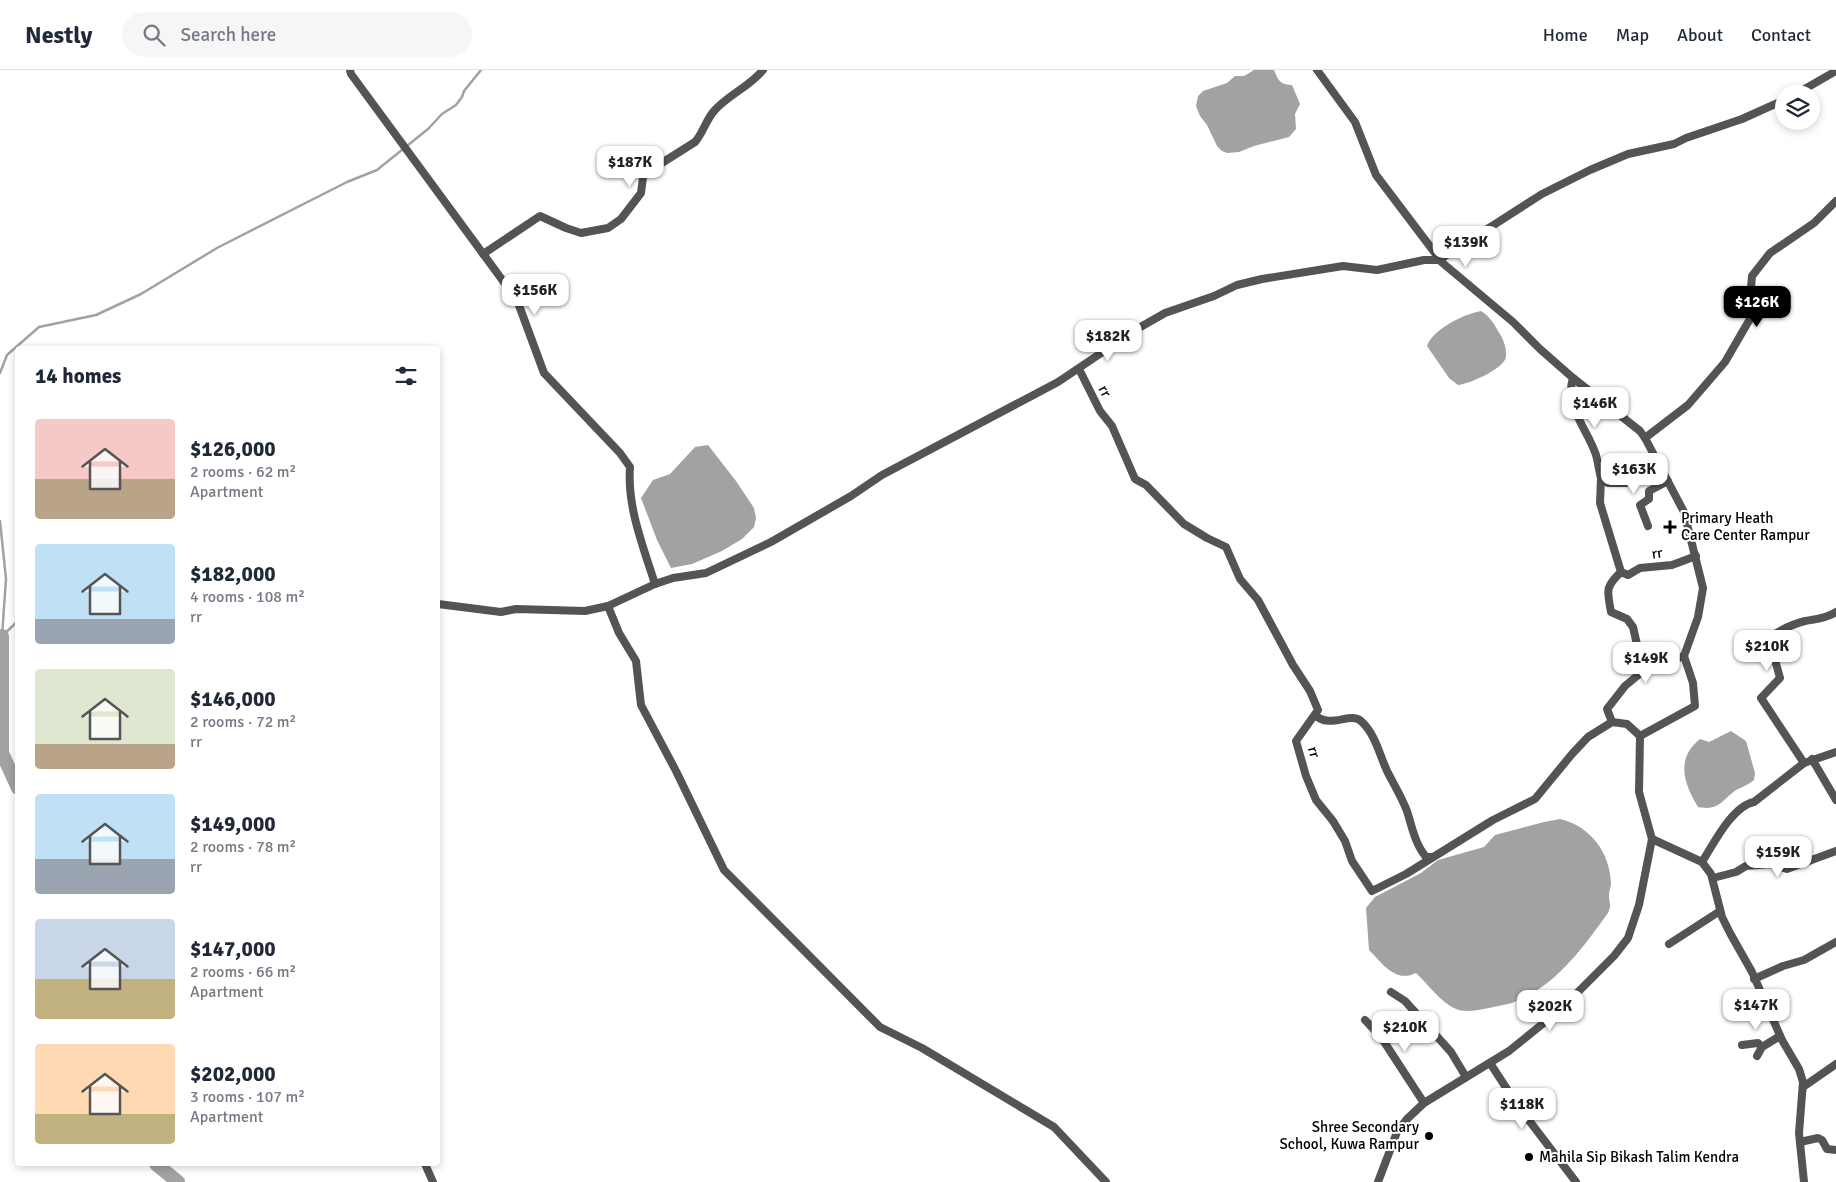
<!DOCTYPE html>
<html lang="en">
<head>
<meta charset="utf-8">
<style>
	:root { --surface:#fff; --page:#f6f6f7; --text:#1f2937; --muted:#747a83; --line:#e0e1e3; --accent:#000 }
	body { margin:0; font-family:Signika,sans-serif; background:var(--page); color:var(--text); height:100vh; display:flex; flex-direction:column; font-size:19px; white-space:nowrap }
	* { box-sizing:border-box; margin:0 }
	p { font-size:16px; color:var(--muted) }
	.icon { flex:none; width:28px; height:28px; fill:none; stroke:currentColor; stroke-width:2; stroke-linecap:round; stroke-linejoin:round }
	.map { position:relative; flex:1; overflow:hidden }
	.sheet { position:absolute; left:15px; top:276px; width:425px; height:820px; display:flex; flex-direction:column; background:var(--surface); border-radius:5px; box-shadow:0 2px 8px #0003 }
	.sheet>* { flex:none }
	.buttons { position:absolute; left:1775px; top:15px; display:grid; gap:10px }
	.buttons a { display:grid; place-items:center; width:45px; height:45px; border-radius:50%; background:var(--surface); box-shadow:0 2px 8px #0003; font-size:25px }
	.price { position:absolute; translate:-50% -42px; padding:0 11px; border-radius:10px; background:#fff; color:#222; font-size:16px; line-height:32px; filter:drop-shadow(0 1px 2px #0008) }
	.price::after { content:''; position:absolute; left:50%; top:30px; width:15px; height:11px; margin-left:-8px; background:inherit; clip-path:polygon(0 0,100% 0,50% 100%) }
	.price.on { background:var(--accent); color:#fff }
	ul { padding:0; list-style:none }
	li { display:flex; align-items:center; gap:15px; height:125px; padding:0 20px }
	li span { display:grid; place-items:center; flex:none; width:140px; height:100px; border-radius:5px; color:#555 }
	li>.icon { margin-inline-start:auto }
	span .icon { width:60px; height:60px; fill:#fffc; stroke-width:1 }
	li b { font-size:21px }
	h2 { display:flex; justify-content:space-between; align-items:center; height:60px; padding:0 20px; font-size:21px }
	header { display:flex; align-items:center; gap:30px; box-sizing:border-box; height:70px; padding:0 25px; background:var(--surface); border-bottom:1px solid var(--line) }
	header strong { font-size:24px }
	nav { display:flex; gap:28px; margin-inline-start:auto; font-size:18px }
	.search { width:350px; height:45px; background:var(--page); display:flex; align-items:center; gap:12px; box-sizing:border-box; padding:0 18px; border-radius:28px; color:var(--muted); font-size:19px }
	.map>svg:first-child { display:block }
	.water { fill:#a2a2a2 }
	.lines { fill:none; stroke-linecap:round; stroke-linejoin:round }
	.stream { stroke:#a2a2a2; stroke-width:2.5 }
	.river { stroke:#a2a2a2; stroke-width:14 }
	.minor { stroke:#545454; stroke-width:8 }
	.poi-dot { fill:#000; stroke:#fff; stroke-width:2 }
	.labels { text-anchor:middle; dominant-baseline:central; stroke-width:4; stroke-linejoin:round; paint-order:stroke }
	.street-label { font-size:15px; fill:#000; stroke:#fff }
	.poi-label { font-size:15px; fill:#000; stroke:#fff; text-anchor:start }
</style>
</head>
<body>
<header>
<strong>Nestly</strong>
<div class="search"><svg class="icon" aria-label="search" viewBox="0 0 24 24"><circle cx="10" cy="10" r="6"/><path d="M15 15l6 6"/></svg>Search here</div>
<nav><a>Home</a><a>Map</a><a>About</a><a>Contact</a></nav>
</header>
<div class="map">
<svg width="1836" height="1112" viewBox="0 0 1836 1112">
	<rect width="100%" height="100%" fill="#fff"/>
	<g class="water">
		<path d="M1254 0H1274C1278 10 1280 15 1292 15L1300 34 1295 44 1296 59 1289 67 1254 76 1239 82 1227 83 1222 81 1217 76 1207 55 1200 46 1196 36 1198 26 1203 21 1227 13 1235 6H1244Z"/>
		<path d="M1481 241C1489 246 1494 253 1498 261 1503 268 1507 278 1506 287 1504 299 1469 314 1458 315L1449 308 1427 276C1433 259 1464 244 1481 241Z"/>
		<polygon points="708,375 736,411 754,438 756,448 754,457 742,469 722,481 692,494 671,498 657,470 641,428 653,410 670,404 695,377"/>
		<path d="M1731 661 1746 671 1755 703 1754 710C1748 715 1742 717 1736 720 1721 731 1719 741 1698 737 1684 714 1675 689 1700 669L1709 672Z"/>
		<path d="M1560 749C1590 756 1610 782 1611 813 1611 817 1609 821 1609 825 1609 834 1612 834 1608 843 1582 879 1555 917 1512 933 1505 935 1497 936 1489 938 1478 940 1466 943 1456 939 1440 932 1428 914 1416 903 1395 913 1383 894 1369 880L1366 838 1375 827 1421 803 1438 790 1484 777 1495 765 1544 752Z"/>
	</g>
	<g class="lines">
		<g class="stream">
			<polyline points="0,303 7,285 39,257 96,245 141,224 217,178 347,112 377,100 428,59 442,44 456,35 462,27 464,21 481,0"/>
			<polyline points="0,451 6,509 2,566"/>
			<polyline points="3,565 18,551"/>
		</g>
		<g class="river">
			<polyline points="2,566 2,683 18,718"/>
			<polyline points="156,1094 178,1112"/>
		</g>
		<g class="minor">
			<path d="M350 0 351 4 517 230 544 303 620 383 630 397C627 437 643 476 655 514"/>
			<polyline points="1317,0 1355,52 1376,105 1435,183 1439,190 1513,252 1540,279 1573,308 1640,361 1645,368 1684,442 1703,518 1698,547 1684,586 1693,613 1695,636 1640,666 1639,722 1652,769 1639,835 1628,868 1614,886 1561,939 1509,981 1424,1033 1407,1049 1397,1062 1378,1112"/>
			<polyline points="1796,24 1836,1"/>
			<path d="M483 184 540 146 566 158 581 163 608 158 621 149 641 123 643 107 646 103 695 72C703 63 706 50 714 41 728 25 749 17 763 0"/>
			<polyline points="1079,299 1100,341 1112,356 1135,409 1146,415 1184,454 1207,468 1226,477 1240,509 1258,530 1293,595 1310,621 1318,640 1296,671 1306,706 1316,730 1333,751 1345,771 1352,791 1372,821 1406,804 1493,750 1535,729 1572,684 1588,667 1612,652 1627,654 1640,666"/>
			<path d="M1573 308C1564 336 1588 360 1596 385 1598 392 1599 401 1601 408"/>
			<polyline points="1645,368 1688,335 1725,292 1754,242 1751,218 1752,206 1770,183 1814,153 1836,131"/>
			<path d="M1626 413H1608L1601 408 1600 433 1621 502C1605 517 1607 520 1611 542L1627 549 1633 557 1643 601"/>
			<polyline points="1648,456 1640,435 1649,429 1649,421 1668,411"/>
			<polyline points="1621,502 1628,505 1640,498 1672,495 1696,486"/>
			<polyline points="438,534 501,542 516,539 585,541 608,536 655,514 673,508 706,503 771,472 851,426 882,405 1058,312 1137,259 1165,243 1214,226 1237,215 1262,209 1343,196 1377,200 1424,190 1439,190 1542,124 1590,100 1628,84 1674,74 1686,68 1742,49 1784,30"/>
			<polyline points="608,536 619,563 636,591 641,635 676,701 724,800 880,957 922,978 1054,1057 1106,1112"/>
			<path d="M1315 645C1331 660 1351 640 1362 652 1376 665 1380 687 1388 703 1395 716 1402 728 1407 741 1412 757 1415 774 1426 787H1431"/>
			<polyline points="1612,652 1607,639 1625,616 1643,601 1684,586"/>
			<polyline points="1812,689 1836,730"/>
			<path d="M1804 693 1761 628 1780 608 1769 568C1780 560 1793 554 1805 551 1816 549 1827 548 1836 542"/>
			<polyline points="1652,769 1702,792 1711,804 1722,847 1730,863 1752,902 1782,970 1799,999 1803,1012 1799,1063 1804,1112"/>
			<path d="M1702 792C1713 775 1732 736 1754 732L1804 693 1836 682"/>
			<polyline points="1713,808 1736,802 1746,796 1770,794 1787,799 1836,781"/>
			<polyline points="1669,874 1720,841"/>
			<polyline points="1754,909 1783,896 1804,890 1836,872"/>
			<polyline points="1391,922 1405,931 1451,982 1466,1007"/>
			<polyline points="1365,950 1381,967 1424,1033"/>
			<polyline points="1742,975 1758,973 1762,977"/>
			<polyline points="1757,986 1762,977 1780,966"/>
			<polyline points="1490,993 1518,1036 1576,1112"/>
			<polyline points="1803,1017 1836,994"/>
			<polyline points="1800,1072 1818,1068 1822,1070 1827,1079 1836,1080"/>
			<polyline points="425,1094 433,1112"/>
		</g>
	</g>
	<g class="poi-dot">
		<path d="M1667.5 449.5h5v5h5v5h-5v5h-5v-5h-5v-5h5z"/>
		<circle cx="1429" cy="1066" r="5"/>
		<circle cx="1529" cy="1087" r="5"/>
	</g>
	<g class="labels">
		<g class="street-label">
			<text transform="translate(1105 321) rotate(64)">rr</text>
			<text transform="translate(1657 483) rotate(-7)">rr</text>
			<text transform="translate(1314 682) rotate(75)">rr</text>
		</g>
		<g class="poi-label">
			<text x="1681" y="448">Primary Heath<tspan x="1681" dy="17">Care Center Rampur</tspan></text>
			<text x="1419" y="1057" text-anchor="end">Shree Secondary<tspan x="1419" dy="17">School, Kuwa Rampur</tspan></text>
			<text x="1539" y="1087">Mahila Sip Bikash Talim Kendra</text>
		</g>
	</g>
</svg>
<div class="buttons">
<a><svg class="icon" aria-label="layers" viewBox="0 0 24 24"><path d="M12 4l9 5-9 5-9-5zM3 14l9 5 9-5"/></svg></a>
</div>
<b class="price" style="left:630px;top:118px">$187K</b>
<b class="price" style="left:1466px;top:198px">$139K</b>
<b class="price" style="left:535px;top:246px">$156K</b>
<b class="price on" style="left:1757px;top:258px">$126K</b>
<b class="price" style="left:1108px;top:292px">$182K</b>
<b class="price" style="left:1595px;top:359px">$146K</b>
<b class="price" style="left:1634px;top:425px">$163K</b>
<b class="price" style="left:1767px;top:602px">$210K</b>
<b class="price" style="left:1646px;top:614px">$149K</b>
<b class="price" style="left:1778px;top:808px">$159K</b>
<b class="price" style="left:1756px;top:961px">$147K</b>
<b class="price" style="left:1550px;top:962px">$202K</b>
<b class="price" style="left:1405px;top:983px">$210K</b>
<b class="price" style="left:1522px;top:1060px">$118K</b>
<section class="sheet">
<h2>14 homes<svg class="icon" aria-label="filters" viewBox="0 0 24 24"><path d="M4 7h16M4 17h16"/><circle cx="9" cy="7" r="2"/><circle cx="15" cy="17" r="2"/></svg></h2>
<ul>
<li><span style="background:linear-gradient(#f6c9c9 60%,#b9a48a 0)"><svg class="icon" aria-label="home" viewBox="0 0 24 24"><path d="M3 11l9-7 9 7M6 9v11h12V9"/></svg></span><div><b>$126,000</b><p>2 rooms · 62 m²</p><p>Apartment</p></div></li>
<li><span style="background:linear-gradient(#bfe0f5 75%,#9aa5b1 0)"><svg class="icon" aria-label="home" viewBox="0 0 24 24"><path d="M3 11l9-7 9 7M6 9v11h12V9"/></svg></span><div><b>$182,000</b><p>4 rooms · 108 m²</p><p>rr</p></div></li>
<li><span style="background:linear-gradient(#dfe7d0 75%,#b9a48a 0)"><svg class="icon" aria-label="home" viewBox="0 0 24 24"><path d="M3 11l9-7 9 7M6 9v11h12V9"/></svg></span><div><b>$146,000</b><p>2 rooms · 72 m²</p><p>rr</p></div></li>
<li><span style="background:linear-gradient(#bfe0f5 65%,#9aa5b1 0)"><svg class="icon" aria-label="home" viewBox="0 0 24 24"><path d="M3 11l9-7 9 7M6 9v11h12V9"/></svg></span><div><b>$149,000</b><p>2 rooms · 78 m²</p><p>rr</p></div></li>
<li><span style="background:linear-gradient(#c9d6e8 60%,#c2b280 0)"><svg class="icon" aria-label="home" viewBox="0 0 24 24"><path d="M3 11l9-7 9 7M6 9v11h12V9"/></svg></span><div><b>$147,000</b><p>2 rooms · 66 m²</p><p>Apartment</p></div></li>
<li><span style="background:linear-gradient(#ffd9b3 70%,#c2b280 0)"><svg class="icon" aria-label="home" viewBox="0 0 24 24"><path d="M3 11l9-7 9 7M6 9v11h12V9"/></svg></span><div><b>$202,000</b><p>3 rooms · 107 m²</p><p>Apartment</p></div></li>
</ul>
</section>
</div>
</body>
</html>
